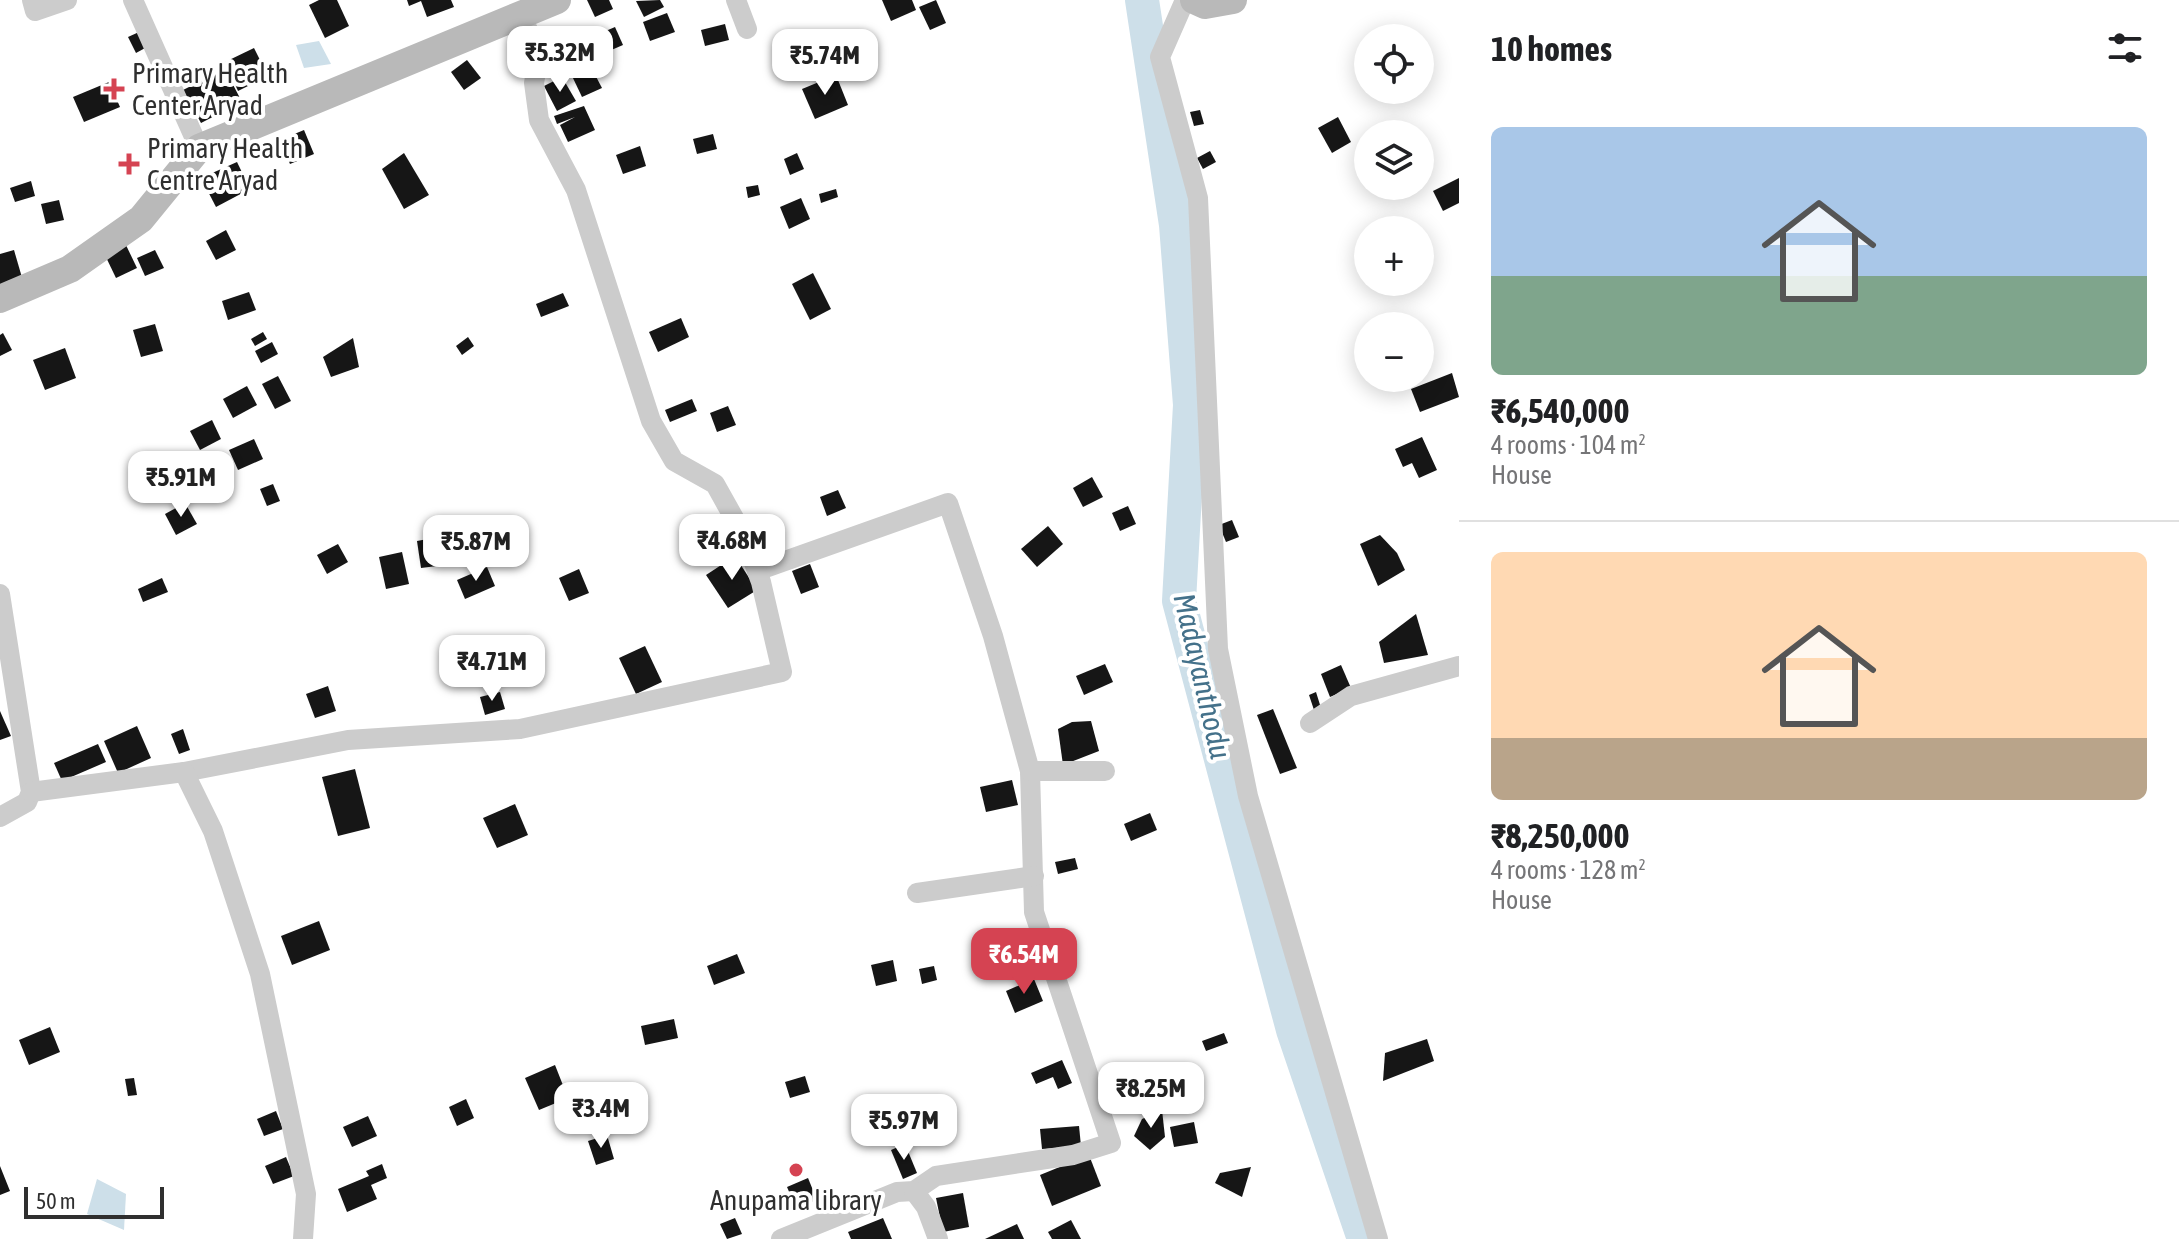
<!DOCTYPE html>
<html lang="en">
<head>
<meta charset="utf-8">
<style>
	:root { --surface:#fff; --page:#f6f6f6; --text:#202124; --muted:#757577; --line:#e0e0e0; --accent:#d54352 }
	body { margin:0; font-family:"Asap Condensed",sans-serif; background:var(--page); color:var(--text); height:100vh; display:flex; flex-direction:column; font-size:30px; white-space:nowrap }
	* { box-sizing:border-box; margin:0 }
	p { font-size:26px; color:var(--muted) }
	.icon { flex:none; width:44px; height:44px; fill:none; stroke:currentColor; stroke-width:2; stroke-linecap:round; stroke-linejoin:round }
	.map { position:relative; flex:1; overflow:hidden }
	.drawer { display:flex; flex-direction:column; background:var(--surface); width:720px }
	.drawer>* { flex:none }
	.controls { position:absolute; left:1354px; top:24px; display:grid; gap:16px }
	.controls a { display:grid; place-items:center; width:80px; height:80px; border-radius:50%; background:var(--surface); box-shadow:0 4px 20px #0003; font-size:40px }
	.scale { position:absolute; left:24px; bottom:20px; width:140px; box-sizing:border-box; padding-left:8px; border:4px solid #2f2f2f; border-top:0; font-size:22px; line-height:28px; white-space:nowrap; color:#2f2f2f; -webkit-text-stroke:6px #fff; paint-order:stroke }
	.price { position:absolute; translate:-50% -68px; padding:0 18px; border-radius:16px; background:#fff; color:#222; font-size:26px; line-height:52px; filter:drop-shadow(0 2px 4px #0008) }
	.price::after { content:''; position:absolute; left:50%; top:48px; width:24px; height:18px; margin-left:-12px; background:inherit; clip-path:polygon(0 0,100% 0,50% 100%) }
	.price.current { background:var(--accent); color:#fff }
	ul { padding:0; list-style:none }
	li { display:grid; align-content:center; gap:16px; height:424px; padding:0 32px }
	li+li { border-top:2px solid var(--line) }
	li span { display:grid; place-items:center; height:248px; border-radius:12px; color:#555 }
	li>.icon { margin-inline-start:auto }
	span .icon { width:144px; height:144px; fill:#fffc; stroke-width:1 }
	li b { font-size:34px }
	h2 { display:flex; justify-content:space-between; align-items:center; height:96px; padding:0 32px; font-size:34px }
	main { display:flex; flex:1; min-height:0 }
	.map>svg:first-child { display:block }
	.water { fill:#cddfe9 }
	.lines { fill:none; stroke-linecap:round; stroke-linejoin:round }
	.river { stroke:#cddfe9; stroke-width:34 }
	.building { fill:#161616 }
	.minor { stroke:#ccc; stroke-width:20 }
	.secondary { stroke:#b9b9b9; stroke-width:28 }
	.poi-dot { fill:#d54352; stroke:#fff; stroke-width:3 }
	.labels { text-anchor:middle; dominant-baseline:central; stroke-width:8; stroke-linejoin:round; paint-order:stroke }
	.poi-label { font-size:28px; fill:#2f2f2f; stroke:#fff; text-anchor:start }
	.water-label { font-size:30px; font-style:italic; fill:#44718a; stroke:#fff }
</style>
</head>
<body>
<main>
<div class="map">
<svg width="1459" height="1239" viewBox="0 0 1459 1239">
	<rect width="100%" height="100%" fill="#fff"/>
	<g class="water">
		<polygon points="319,41 331,64 304,68 296,45"/>
		<polygon points="97,1179 126,1194 124,1230 87,1214"/>
	</g>
	<g class="lines">
		<polyline class="river" points="1142,0 1176,225 1190,405 1179,601 1293,1030 1364,1239"/>
	</g>
	<g class="building">
		<polygon points="319,0 337,0 349,26 325,38 309,5"/>
		<polygon points="407,0 451,0 454,7 427,17 421,1 409,6"/>
		<polygon points="587,0 609,0 613,9 595,17"/>
		<polygon points="660,0 664,7 644,17 636,1"/>
		<polygon points="882,0 912,0 916,10 891,21"/>
		<polygon points="936,0 946,23 930,30 919,7"/>
		<polygon points="667,13 675,32 650,41 643,22"/>
		<polygon points="725,24 729,40 705,46 701,30"/>
		<polygon points="615,27 623,45 609,51 601,33"/>
		<polygon points="139,32 147,47 136,53 128,37"/>
		<polygon points="254,48 268,76 238,91 225,62"/>
		<polygon points="467,60 481,78 464,90 451,72"/>
		<polygon points="591,67 602,88 582,97 572,76"/>
		<polygon points="215,74 218,80 228,75 242,102 201,123 183,90"/>
		<polygon points="836,75 848,105 815,119 802,89"/>
		<polygon points="562,77 576,101 557,111 544,86"/>
		<polygon points="109,82 120,107 84,122 73,97"/>
		<polygon points="584,106 595,130 568,142 560,125 575,117 557,124 554,116"/>
		<polygon points="1200,110 1204,124 1194,126 1190,112"/>
		<polygon points="1338,117 1351,142 1332,153 1318,128"/>
		<polygon points="304,130 314,154 290,164 280,140"/>
		<polygon points="713,134 717,149 697,154 693,139"/>
		<polygon points="640,146 646,166 623,174 616,155"/>
		<polygon points="1210,151 1216,162 1203,169 1197,158"/>
		<polygon points="404,153 429,195 404,209 382,169"/>
		<polygon points="797,153 804,169 790,175 784,159"/>
		<polygon points="237,162 250,189 216,207 201,178"/>
		<polygon points="1459,178 1459,203 1443,211 1433,191"/>
		<polygon points="31,181 35,196 15,202 10,188"/>
		<polygon points="758,185 760,195 748,198 746,187"/>
		<polygon points="836,189 838,197 821,203 819,194"/>
		<polygon points="801,198 810,219 789,229 780,207"/>
		<polygon points="59,200 64,220 46,224 41,204"/>
		<polygon points="1395,217 1401,230 1366,230"/>
		<polygon points="226,230 236,250 216,260 206,241"/>
		<polygon points="124,241 137,268 116,278 103,251"/>
		<polygon points="14,250 23,281 0,288 0,254"/>
		<polygon points="155,250 164,268 145,276 137,258"/>
		<polygon points="813,273 831,309 810,320 792,284"/>
		<polygon points="249,292 256,310 228,320 222,301"/>
		<polygon points="563,293 569,306 541,317 536,304"/>
		<polygon points="681,318 689,337 658,352 649,332"/>
		<polygon points="155,324 163,351 141,357 133,330"/>
		<polygon points="263,332 267,339 255,346 251,339"/>
		<polygon points="3,333 12,350 0,356 0,335"/>
		<polygon points="468,337 474,346 462,355 456,346"/>
		<polygon points="353,338 359,367 331,377 323,357"/>
		<polygon points="272,342 278,354 261,363 255,351"/>
		<polygon points="65,348 76,378 45,390 33,360"/>
		<polygon points="1452,373 1459,397 1420,412 1411,389"/>
		<polygon points="278,376 291,401 275,409 262,384"/>
		<polygon points="247,386 257,405 233,418 223,399"/>
		<polygon points="692,399 697,411 670,422 665,410"/>
		<polygon points="728,406 736,425 717,432 710,413"/>
		<polygon points="212,420 221,439 200,450 190,431"/>
		<polygon points="1422,437 1437,470 1419,478 1412,463 1403,467 1395,449"/>
		<polygon points="254,439 263,459 238,470 229,450"/>
		<polygon points="1092,477 1103,497 1083,507 1073,488"/>
		<polygon points="273,484 280,501 267,506 260,489"/>
		<polygon points="838,490 846,508 827,516 820,497"/>
		<polygon points="185,503 197,524 176,535 165,514"/>
		<polygon points="1128,506 1136,524 1120,531 1112,513"/>
		<polygon points="1232,520 1239,537 1226,542 1219,525"/>
		<polygon points="1048,526 1063,544 1037,567 1021,549"/>
		<polygon points="1380,535 1397,553 1405,570 1378,586 1360,544"/>
		<polygon points="433,538 437,566 421,568 417,541"/>
		<polygon points="338,544 348,562 327,574 317,555"/>
		<polygon points="402,552 409,584 386,589 379,557"/>
		<polygon points="735,556 757,590 728,608 706,575"/>
		<polygon points="810,564 819,587 801,594 792,571"/>
		<polygon points="487,567 495,586 465,599 457,580"/>
		<polygon points="579,569 589,593 569,601 559,578"/>
		<polygon points="162,578 168,592 143,602 138,589"/>
		<polygon points="1416,614 1428,655 1384,663 1379,642"/>
		<polygon points="645,646 662,682 636,694 619,658"/>
		<polygon points="1105,664 1113,682 1084,695 1076,676"/>
		<polygon points="1341,665 1351,688 1330,697 1321,674"/>
		<polygon points="328,686 336,711 315,718 306,694"/>
		<polygon points="500,692 505,709 485,715 480,697"/>
		<polygon points="1316,692 1321,708 1314,710 1309,695"/>
		<polygon points="1273,709 1297,768 1280,774 1257,715"/>
		<polygon points="0,711 11,736 0,740"/>
		<polygon points="1091,721 1099,751 1063,765 1058,729 1072,722"/>
		<polygon points="137,726 151,758 118,773 104,741"/>
		<polygon points="183,729 190,750 179,754 171,734"/>
		<polygon points="98,744 106,762 62,781 54,763"/>
		<polygon points="355,769 370,828 338,836 322,777"/>
		<polygon points="1012,780 1018,805 986,812 980,787"/>
		<polygon points="515,804 528,835 497,848 483,818"/>
		<polygon points="1150,813 1157,830 1131,841 1124,824"/>
		<polygon points="1075,858 1078,869 1058,874 1055,862"/>
		<polygon points="319,921 330,950 292,965 281,936"/>
		<polygon points="737,954 745,973 714,985 707,966"/>
		<polygon points="893,960 897,981 876,986 871,965"/>
		<polygon points="934,966 937,980 922,984 919,969"/>
		<polygon points="1034,979 1043,1001 1015,1013 1006,991"/>
		<polygon points="674,1019 678,1038 645,1045 641,1026"/>
		<polygon points="50,1027 60,1052 29,1065 19,1040"/>
		<polygon points="1224,1033 1228,1043 1206,1051 1202,1041"/>
		<polygon points="1427,1039 1434,1061 1383,1081 1385,1053"/>
		<polygon points="1062,1060 1072,1083 1058,1089 1053,1077 1036,1084 1031,1073"/>
		<polygon points="555,1065 568,1098 539,1110 525,1078"/>
		<polygon points="805,1076 810,1092 790,1098 785,1082"/>
		<polygon points="134,1078 137,1095 128,1096 125,1079"/>
		<polygon points="466,1099 474,1118 457,1126 449,1107"/>
		<polygon points="886,1102 892,1117 873,1125 867,1111"/>
		<polygon points="1162,1110 1165,1137 1150,1150 1134,1136 1142,1119"/>
		<polygon points="276,1111 283,1129 264,1136 257,1119"/>
		<polygon points="368,1116 377,1136 352,1147 343,1127"/>
		<polygon points="907,1116 912,1130 900,1135 894,1121"/>
		<polygon points="1194,1122 1198,1143 1174,1147 1170,1127"/>
		<polygon points="1079,1126 1081,1146 1042,1149 1040,1129"/>
		<polygon points="607,1135 614,1159 596,1165 588,1141"/>
		<polygon points="905,1144 917,1173 903,1179 891,1150"/>
		<polygon points="1089,1155 1101,1186 1052,1206 1040,1175"/>
		<polygon points="286,1157 294,1176 273,1184 265,1166"/>
		<polygon points="382,1164 387,1178 371,1185 377,1199 347,1212 338,1189 369,1176 366,1171"/>
		<polygon points="0,1166 10,1191 0,1195"/>
		<polygon points="1251,1167 1242,1197 1215,1183 1220,1173"/>
		<polygon points="808,1178 817,1200 796,1208 787,1187"/>
		<polygon points="963,1193 969,1227 943,1232 936,1198"/>
		<polygon points="735,1218 742,1234 727,1239 720,1224"/>
		<polygon points="883,1218 892,1239 851,1239 848,1232"/>
		<polygon points="1071,1220 1081,1239 1052,1239 1048,1232"/>
		<polygon points="1017,1224 1024,1239 985,1239"/>
	</g>
	<g class="lines">
		<g class="minor">
			<polyline points="32,0 35,11 67,0"/>
			<polyline points="133,0 199,148"/>
			<polyline points="736,0 747,29"/>
			<polyline points="1185,0 1160,57 1198,198 1218,649 1248,796 1378,1239"/>
			<polyline points="757,571 948,503 993,636 1030,771 1034,912 1111,1143 1073,1155 936,1176 914,1191 897,1192 781,1239"/>
			<polyline points="0,594 31,792 27,802 0,817"/>
			<polyline points="1310,723 1351,696 1459,666"/>
			<polyline points="1030,771 1105,771"/>
			<polyline points="184,772 348,740 520,729 782,672 761,582 744,536 715,484 674,461 651,421 576,190 539,120 534,83 539,54 521,15"/>
			<polyline points="31,792 184,772 213,831 260,974 306,1194 303,1239"/>
			<polyline points="917,893 1034,876"/>
			<polyline points="914,1191 926,1207 938,1239"/>
		</g>
		<g class="secondary">
			<polyline points="1194,0 1205,5 1233,0"/>
			<polyline points="0,299 70,269 141,219 199,148 557,0"/>
		</g>
	</g>
	<g class="poi-dot">
		<path d="M110 77h8v8h8v8h-8v8h-8v-8h-8v-8h8z"/>
		<path d="M125 152h8v8h8v8h-8v8h-8v-8h-8v-8h8z"/>
		<circle cx="796" cy="1170" r="8"/>
	</g>
	<g class="labels">
		<g class="poi-label">
			<text x="132" y="73">Primary Health<tspan x="132" dy="32">Center Aryad</tspan></text>
			<text x="147" y="148">Primary Health<tspan x="147" dy="32">Centre Aryad</tspan></text>
			<text x="796" y="1200" text-anchor="middle">Anupama library</text>
		</g>
		<g class="water-label">
			<text transform="translate(1203 676) rotate(77)">Madayanthodu</text>
		</g>
	</g>
</svg>
<div class="controls">
<a><svg class="icon" aria-label="locate" viewBox="0 0 24 24"><circle cx="12" cy="12" r="6"/><path d="M12 2v4M12 18v4M2 12h4M18 12h4"/></svg></a>
<a><svg class="icon" aria-label="layers" viewBox="0 0 24 24"><path d="M12 4l9 5-9 5-9-5zM3 14l9 5 9-5"/></svg></a>
<a>+</a>
<a>−</a>
</div>
<div class="scale">50 m</div>
<b class="price" style="left:560px;top:94px">₹5.32M</b>
<b class="price" style="left:825px;top:97px">₹5.74M</b>
<b class="price" style="left:181px;top:519px">₹5.91M</b>
<b class="price" style="left:732px;top:582px">₹4.68M</b>
<b class="price" style="left:476px;top:583px">₹5.87M</b>
<b class="price" style="left:492px;top:703px">₹4.71M</b>
<b class="price current" style="left:1024px;top:996px">₹6.54M</b>
<b class="price" style="left:1151px;top:1130px">₹8.25M</b>
<b class="price" style="left:601px;top:1150px">₹3.4M</b>
<b class="price" style="left:904px;top:1162px">₹5.97M</b>
</div>
<section class="drawer">
<h2>10 homes<svg class="icon" aria-label="filters" viewBox="0 0 24 24"><path d="M4 7h16M4 17h16"/><circle cx="9" cy="7" r="2"/><circle cx="15" cy="17" r="2"/></svg></h2>
<ul>
<li><span style="background:linear-gradient(#a9c7e8 60%,#7fa58c 0)"><svg class="icon" aria-label="home" viewBox="0 0 24 24"><path d="M3 11l9-7 9 7M6 9v11h12V9"/></svg></span><div><b>₹6,540,000</b><p>4 rooms · 104 m²</p><p>House</p></div></li>
<li><span style="background:linear-gradient(#ffd9b3 75%,#b9a48a 0)"><svg class="icon" aria-label="home" viewBox="0 0 24 24"><path d="M3 11l9-7 9 7M6 9v11h12V9"/></svg></span><div><b>₹8,250,000</b><p>4 rooms · 128 m²</p><p>House</p></div></li>
</ul>
</section>
</main>
</body>
</html>
